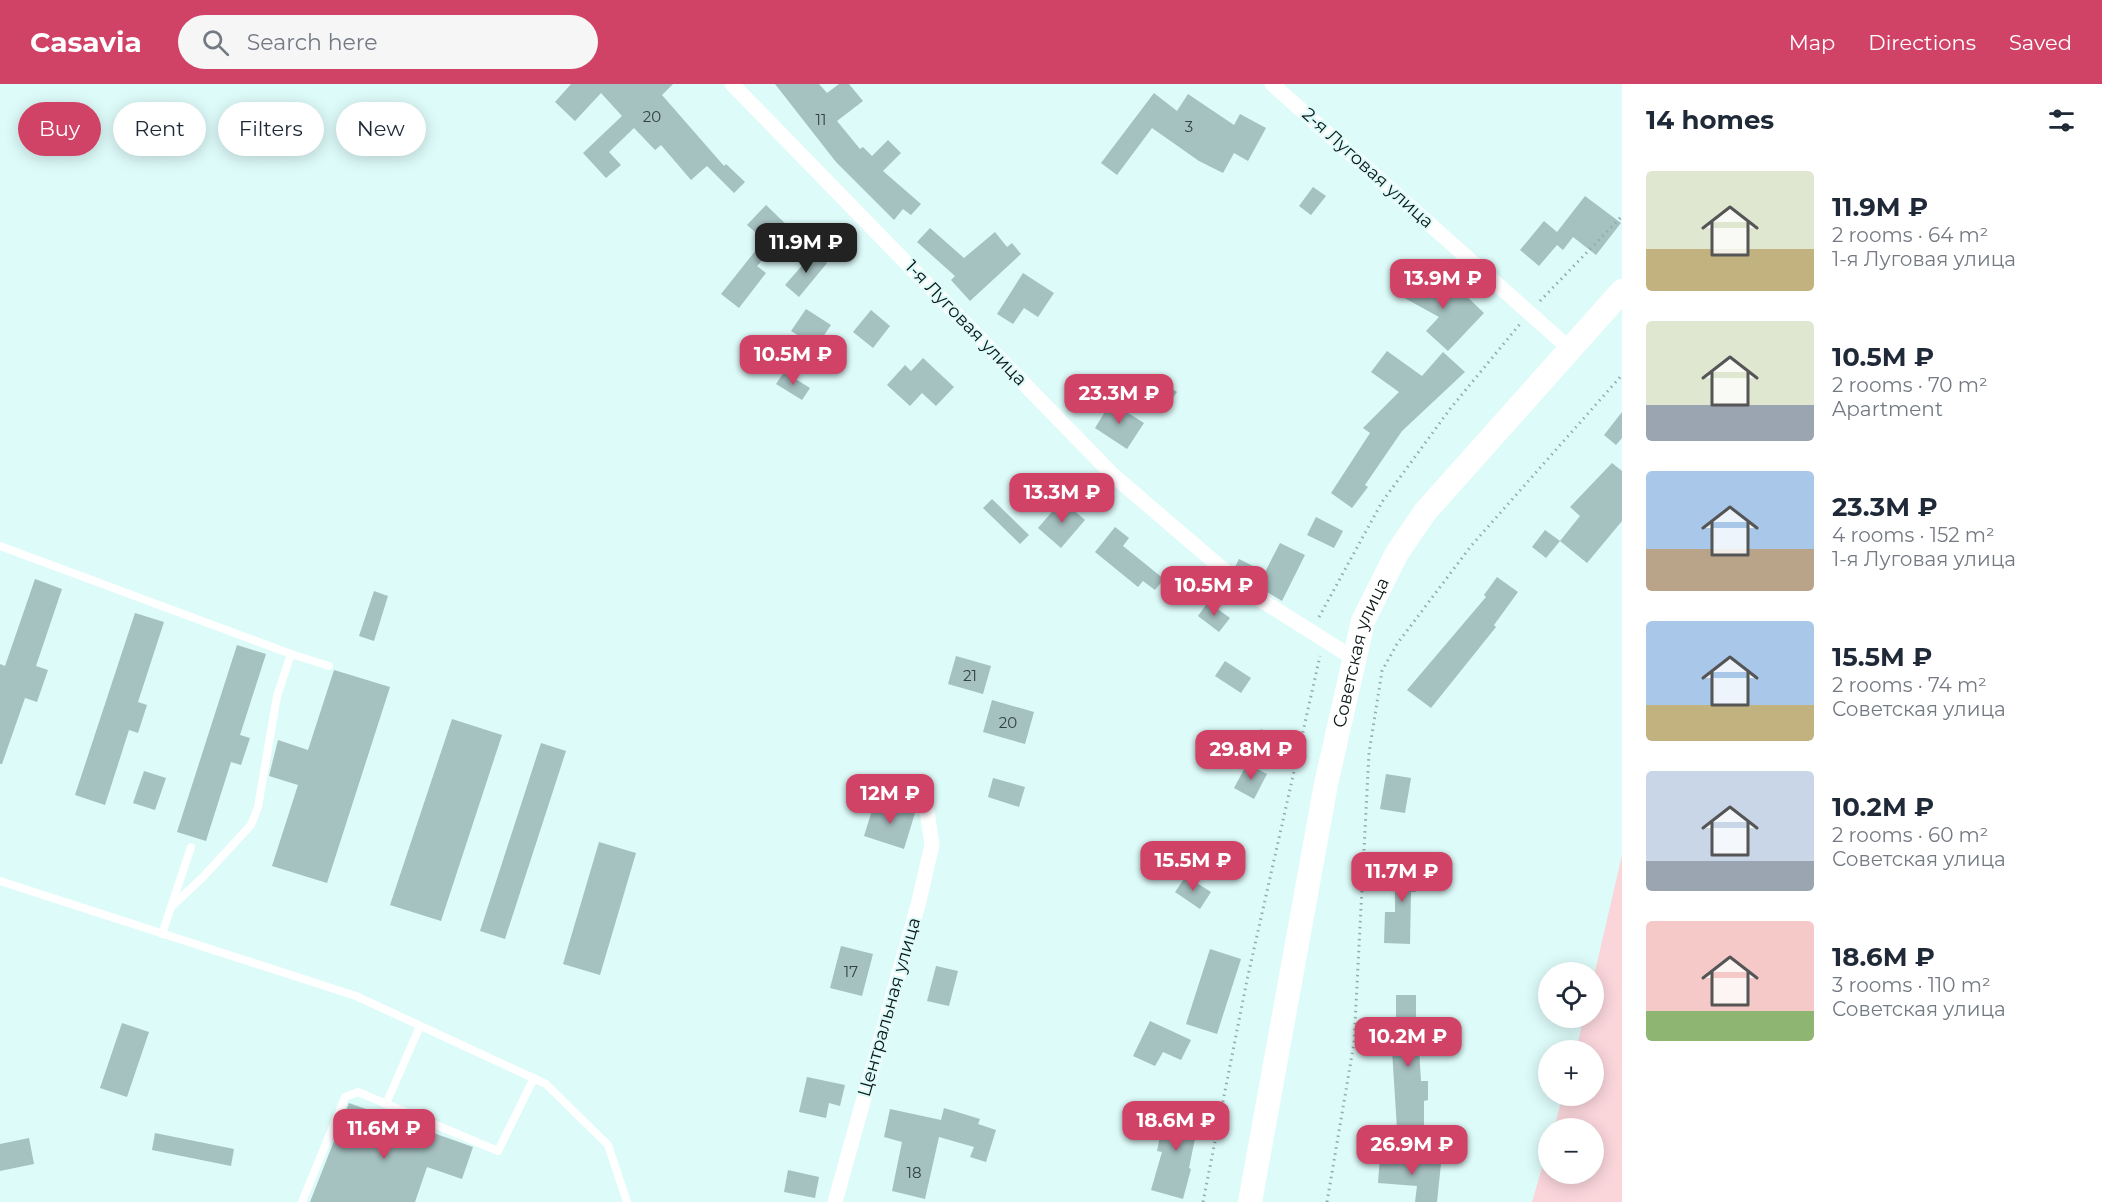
<!DOCTYPE html>
<html lang="en">
<head>
<meta charset="utf-8">
<style>
	:root { --surface:#fff; --page:#f6f6f7; --text:#1f2937; --muted:#747a83; --accent:#d14267 }
	body { margin:0; font-family:Montserrat,sans-serif; background:var(--page); color:var(--text); height:100vh; display:flex; flex-direction:column; font-size:22px; white-space:nowrap }
	* { box-sizing:border-box; margin:0 }
	p { font-size:20px; color:var(--muted) }
	.icon { flex:none; width:33px; height:33px; fill:none; stroke:currentColor; stroke-width:2; stroke-linecap:round; stroke-linejoin:round }
	.map { position:relative; flex:1; overflow:hidden }
	.side { display:flex; flex-direction:column; background:var(--surface); width:480px }
	.side>* { flex:none }
	.banner { position:absolute; left:18px; top:18px; width:570px; height:54px; display:flex; gap:12px }
	.controls { position:absolute; left:1538px; top:878px; display:grid; gap:12px }
	.controls a { display:grid; place-items:center; width:66px; height:66px; border-radius:50%; background:var(--surface); box-shadow:0 3px 15px #0003; font-size:30px }
	.price { position:absolute; translate:-50% -51px; padding:0 14px; border-radius:12px; background:var(--accent); color:#fff; font-size:20px; line-height:39px; filter:drop-shadow(0 2px 3px #0008) }
	.price::after { content:''; position:absolute; left:50%; top:36px; width:18px; height:14px; margin-left:-9px; background:inherit; clip-path:polygon(0 0,100% 0,50% 100%) }
	.price.on { background:#222; color:#fff }
	ul { padding:0; list-style:none }
	li { display:flex; align-items:center; gap:18px; height:150px; padding:0 24px }
	li span { display:grid; place-items:center; flex:none; width:168px; height:120px; border-radius:6px; color:#555 }
	li>.icon { margin-inline-start:auto }
	span .icon { width:72px; height:72px; fill:#fffc; stroke-width:1 }
	li b { font-size:26px }
	h2 { display:flex; justify-content:space-between; align-items:center; height:72px; padding:0 24px; font-size:26px }
	.pill { padding:0 21px; border-radius:27px; background:var(--surface); box-shadow:0 3px 15px #0003; font-size:21px; line-height:54px }
	.pill.on { background:var(--accent); color:#fff }
	header { display:flex; align-items:center; gap:36px; box-sizing:border-box; height:84px; padding:0 30px; background:var(--accent); color:#fff }
	header strong { font-size:28px }
	nav { display:flex; gap:33px; margin-inline-start:auto; font-size:21px }
	.search { width:420px; height:54px; background:var(--page); display:flex; align-items:center; gap:15px; box-sizing:border-box; padding:0 21px; border-radius:33px; color:var(--muted); font-size:22px }
	main { display:flex; flex:1; min-height:0 }
	.map>svg:first-child { display:block }
	.green { fill:#fad6db }
	.building { fill:#a5c1c0 }
	.lines { fill:none; stroke-linecap:round; stroke-linejoin:round }
	.path { stroke:#94abaa; stroke-width:3; stroke-dasharray:1.5 4.5; stroke-linecap:butt }
	.service { stroke:#fff; stroke-width:8 }
	.minor { stroke:#fff; stroke-width:15 }
	.primary { stroke:#fff; stroke-width:24 }
	.labels { text-anchor:middle; dominant-baseline:central; stroke-width:4.5; stroke-linejoin:round; paint-order:stroke }
	.number-label { font-size:15px; fill:#324040 }
	.street-label { font-size:18px; fill:#0b1515; stroke:#ddfbf9 }
</style>
</head>
<body>
<header>
<strong>Casavia</strong>
<div class="search"><svg class="icon" aria-label="search" viewBox="0 0 24 24"><circle cx="10" cy="10" r="6"/><path d="M15 15l6 6"/></svg>Search here</div>
<nav><a>Map</a><a>Directions</a><a>Saved</a></nav>
</header>
<main>
<div class="map">
<svg width="1622" height="1118" viewBox="0 0 1622 1118">
	<rect width="100%" height="100%" fill="#ddfbf9"/>
	<polygon class="green" points="1622,771 1622,1118 1532,1118 1548,1063 1548,1089 1593,1089 1593,1044 1554,1044 1563,1011 1593,1011 1593,966 1576,966 1584,933 1593,933 1593,896"/>
	<g class="building">
		<polygon points="571,0 673,0 662,11 724,82 726,80 745,98 734,109 707,82 691,96 661,61 655,66 634,44 609,68 621,81 606,94 583,69 622,32 601,9 575,37 555,18"/>
		<polygon points="775,0 819,0 827,9 839,0 849,0 863,17 837,37 860,65 863,63 872,72 888,56 901,69 883,87 921,120 911,131 903,125 894,136 836,78"/>
		<polygon points="1154,9 1177,27 1188,10 1234,41 1240,30 1266,44 1248,77 1234,69 1223,89 1199,77 1152,44 1117,91 1101,79"/>
		<polygon points="1313,103 1326,112 1311,131 1299,122"/>
		<polygon points="1585,112 1621,139 1596,171 1573,153 1563,166 1557,161 1539,182 1520,166 1544,137 1557,148"/>
		<polygon points="766,121 792,146 757,182 766,189 739,224 721,210 764,156 747,141"/>
		<polygon points="930,144 964,174 995,148 1007,163 1012,159 1021,170 970,217 951,196 955,192 917,158"/>
		<polygon points="814,168 827,179 799,213 785,201"/>
		<polygon points="1023,189 1054,209 1038,233 1024,224 1013,240 997,230"/>
		<polygon points="1411,189 1451,212 1458,204 1484,229 1448,267 1426,247 1439,233 1399,211"/>
		<polygon points="806,225 831,241 810,272 793,260 799,252 791,247"/>
		<polygon points="871,226 890,242 873,264 853,248"/>
		<polygon points="1387,267 1422,292 1443,268 1465,288 1402,347 1365,401 1368,403 1352,424 1331,409 1370,349 1363,344 1399,308 1371,288"/>
		<polygon points="923,274 954,303 936,322 922,309 910,322 887,301 905,281 911,287"/>
		<polygon points="784,288 810,304 802,316 776,300"/>
		<polygon points="1151,290 1177,308 1166,323 1141,305"/>
		<polygon points="1111,318 1144,339 1127,365 1095,344"/>
		<polygon points="1622,328 1622,354 1616,361 1604,351"/>
		<polygon points="1612,379 1622,387 1622,437 1587,479 1560,457 1580,432 1570,423"/>
		<polygon points="992,415 1029,451 1020,460 983,424"/>
		<polygon points="1062,416 1085,436 1061,464 1038,444"/>
		<polygon points="1316,433 1343,447 1334,464 1307,451"/>
		<polygon points="1115,443 1129,454 1123,462 1164,495 1155,506 1143,497 1138,503 1095,468"/>
		<polygon points="1545,446 1560,457 1546,474 1532,463"/>
		<polygon points="1280,459 1305,471 1282,517 1259,503 1235,483 1239,475 1265,488"/>
		<polygon points="1497,493 1518,508 1494,541 1496,543 1431,624 1407,606 1486,513 1484,511"/>
		<polygon points="35,495 62,505 36,582 48,586 37,618 25,614 2,680 0,680 0,580 5,582"/>
		<polygon points="374,507 388,512 374,557 359,552"/>
		<polygon points="1208,518 1230,534 1219,548 1198,532"/>
		<polygon points="135,529 164,538 138,618 147,621 138,649 129,646 105,721 75,711"/>
		<polygon points="237,561 266,570 240,651 250,654 241,681 231,678 206,757 177,748"/>
		<polygon points="956,572 991,582 983,610 948,600"/>
		<polygon points="1225,577 1251,594 1241,609 1215,592"/>
		<polygon points="334,586 390,603 327,799 272,782 298,701 269,692 278,656 308,666"/>
		<polygon points="992,616 1034,628 1025,660 983,648"/>
		<polygon points="452,635 502,651 441,837 390,821"/>
		<polygon points="1261,645 1275,652 1265,673 1251,666"/>
		<polygon points="541,659 566,667 505,855 480,847"/>
		<polygon points="1247,680 1267,690 1254,715 1234,704"/>
		<polygon points="144,687 166,694 155,726 133,719"/>
		<polygon points="1386,690 1411,694 1405,729 1380,725"/>
		<polygon points="993,694 1025,703 1019,723 988,713"/>
		<polygon points="875,717 915,729 904,765 864,752"/>
		<polygon points="599,758 636,769 600,891 563,880"/>
		<polygon points="1395,774 1416,774 1416,808 1411,808 1410,860 1384,859 1385,828 1395,828"/>
		<polygon points="1186,792 1211,808 1200,825 1175,808"/>
		<polygon points="841,862 873,870 862,912 830,904"/>
		<polygon points="1210,865 1241,875 1217,950 1186,940"/>
		<polygon points="936,882 958,887 949,922 927,917"/>
		<polygon points="1396,911 1416,911 1416,965 1419,965 1421,997 1428,997 1428,1016 1424,1017 1424,1045 1397,1045 1392,966 1396,966"/>
		<polygon points="1150,937 1191,956 1181,976 1163,968 1155,982 1133,972"/>
		<polygon points="122,939 149,948 127,1013 100,1004"/>
		<polygon points="807,993 845,1001 840,1022 829,1019 826,1034 799,1028"/>
		<polygon points="349,1019 473,1063 462,1095 427,1083 415,1118 310,1118"/>
		<polygon points="1166,1023 1200,1030 1189,1084 1191,1085 1183,1115 1151,1106 1162,1068 1157,1067"/>
		<polygon points="944,1024 980,1035 978,1040 996,1046 986,1078 970,1073 974,1063 939,1053 925,1115 892,1107 902,1058 884,1053 890,1025 941,1036"/>
		<polygon points="155,1049 234,1065 231,1082 152,1066"/>
		<polygon points="29,1054 34,1080 0,1087 0,1060"/>
		<polygon points="1380,1072 1441,1080 1437,1118 1415,1118 1417,1102 1378,1099"/>
		<polygon points="788,1086 819,1093 815,1114 784,1108"/>
	</g>
	<g class="lines">
		<g class="path">
			<polyline points="1540,217 1622,132"/>
			<polyline points="1319,533 1382,418 1450,325 1520,240"/>
			<polyline points="1203,1118 1247,896 1320,572"/>
			<polyline points="1327,1118 1354,959 1369,669 1382,587 1397,560 1471,462 1622,291"/>
		</g>
		<g class="service">
			<polyline points="0,462 291,570 277,612 258,723 251,741 202,794 171,823"/>
			<polyline points="291,570 329,582"/>
			<polyline points="0,797 356,912 546,1000 608,1061 627,1118"/>
			<polyline points="162,850 191,763"/>
			<polyline points="386,1020 420,942"/>
			<polyline points="302,1118 345,1013 358,1008 498,1067 534,994"/>
		</g>
		<g class="minor">
			<polyline points="732,0 1114,392 1253,511 1353,574"/>
			<polyline points="1272,0 1570,265"/>
			<polyline points="835,1118 918,821 932,761 927,727"/>
		</g>
		<path class="primary" id="s1" d="M1250 1118 1326 700 1363 537 1397 469 1425 428 1622 207"/>
	</g>
	<g class="labels">
		<g class="number-label">
			<text x="652" y="32">20</text>
			<text x="821" y="35">11</text>
			<text x="1189" y="42">3</text>
			<text x="970" y="591">21</text>
			<text x="1008" y="638">20</text>
			<text x="851" y="887">17</text>
			<text x="914" y="1088">18</text>
		</g>
		<g class="street-label">
			<text transform="translate(1368 84) rotate(42)">2-я Луговая улица</text>
			<text transform="translate(966 239) rotate(46)">1-я Луговая улица</text>
			<text stroke="none"><textPath href="#s1" startOffset="561">Советская улица</textPath></text>
			<text transform="translate(889 923) rotate(-74)">Центральная улица</text>
		</g>
	</g>
</svg>
<div class="controls">
<a><svg class="icon" aria-label="locate" viewBox="0 0 24 24"><circle cx="12" cy="12" r="6"/><path d="M12 2v4M12 18v4M2 12h4M18 12h4"/></svg></a>
<a>+</a>
<a>−</a>
</div>
<b class="price on" style="left:806px;top:190px">11.9M ₽</b>
<b class="price" style="left:1443px;top:226px">13.9M ₽</b>
<b class="price" style="left:793px;top:302px">10.5M ₽</b>
<b class="price" style="left:1119px;top:341px">23.3M ₽</b>
<b class="price" style="left:1062px;top:440px">13.3M ₽</b>
<b class="price" style="left:1214px;top:533px">10.5M ₽</b>
<b class="price" style="left:1251px;top:697px">29.8M ₽</b>
<b class="price" style="left:890px;top:741px">12M ₽</b>
<b class="price" style="left:1193px;top:808px">15.5M ₽</b>
<b class="price" style="left:1402px;top:819px">11.7M ₽</b>
<b class="price" style="left:1408px;top:984px">10.2M ₽</b>
<b class="price" style="left:1176px;top:1068px">18.6M ₽</b>
<b class="price" style="left:384px;top:1076px">11.6M ₽</b>
<b class="price" style="left:1412px;top:1092px">26.9M ₽</b>
<div class="banner">
<a class="pill on">Buy</a>
<a class="pill">Rent</a>
<a class="pill">Filters</a>
<a class="pill">New</a>
</div>
</div>
<section class="side">
<h2>14 homes<svg class="icon" aria-label="filters" viewBox="0 0 24 24"><path d="M4 7h16M4 17h16"/><circle cx="9" cy="7" r="2"/><circle cx="15" cy="17" r="2"/></svg></h2>
<ul>
<li><span style="background:linear-gradient(#dfe7d0 65%,#c2b280 0)"><svg class="icon" aria-label="home" viewBox="0 0 24 24"><path d="M3 11l9-7 9 7M6 9v11h12V9"/></svg></span><div><b>11.9M ₽</b><p>2 rooms · 64 m²</p><p>1-я Луговая улица</p></div></li>
<li><span style="background:linear-gradient(#dfe7d0 70%,#9aa5b1 0)"><svg class="icon" aria-label="home" viewBox="0 0 24 24"><path d="M3 11l9-7 9 7M6 9v11h12V9"/></svg></span><div><b>10.5M ₽</b><p>2 rooms · 70 m²</p><p>Apartment</p></div></li>
<li><span style="background:linear-gradient(#a9c7e8 65%,#b9a48a 0)"><svg class="icon" aria-label="home" viewBox="0 0 24 24"><path d="M3 11l9-7 9 7M6 9v11h12V9"/></svg></span><div><b>23.3M ₽</b><p>4 rooms · 152 m²</p><p>1-я Луговая улица</p></div></li>
<li><span style="background:linear-gradient(#a9c7e8 70%,#c2b280 0)"><svg class="icon" aria-label="home" viewBox="0 0 24 24"><path d="M3 11l9-7 9 7M6 9v11h12V9"/></svg></span><div><b>15.5M ₽</b><p>2 rooms · 74 m²</p><p>Советская улица</p></div></li>
<li><span style="background:linear-gradient(#c9d6e8 75%,#9aa5b1 0)"><svg class="icon" aria-label="home" viewBox="0 0 24 24"><path d="M3 11l9-7 9 7M6 9v11h12V9"/></svg></span><div><b>10.2M ₽</b><p>2 rooms · 60 m²</p><p>Советская улица</p></div></li>
<li><span style="background:linear-gradient(#f6c9c9 75%,#8fb573 0)"><svg class="icon" aria-label="home" viewBox="0 0 24 24"><path d="M3 11l9-7 9 7M6 9v11h12V9"/></svg></span><div><b>18.6M ₽</b><p>3 rooms · 110 m²</p><p>Советская улица</p></div></li>
</ul>
</section>
</main>
</body>
</html>
